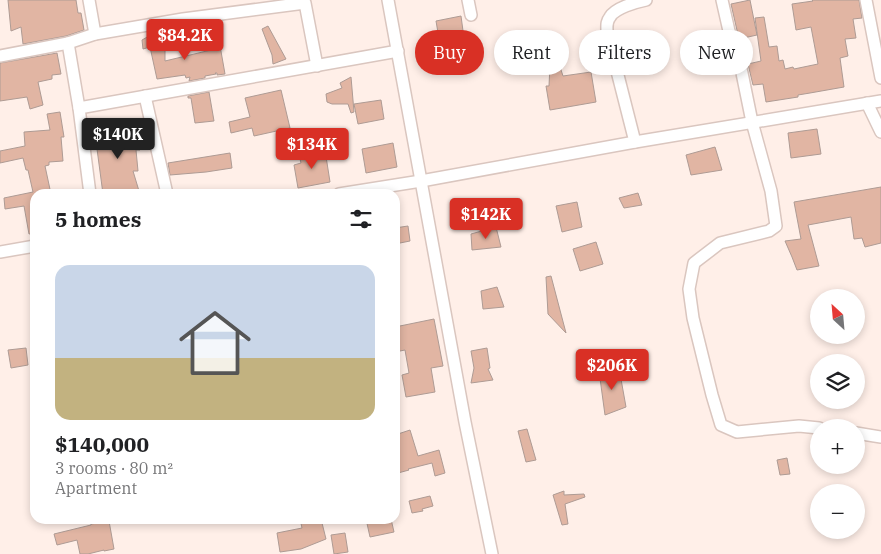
<!DOCTYPE html>
<html lang="en">
<head>
<meta charset="utf-8">
<style>
	:root { --surface:#fff; --page:#f6f6f6; --text:#202124; --muted:#757577; --accent:#d93025 }
	body { margin:0; font-family:"IBM Plex Serif",serif; background:var(--page); color:var(--text); height:100vh; display:flex; flex-direction:column; font-size:19px; white-space:nowrap }
	* { box-sizing:border-box; margin:0 }
	p { font-size:16px; color:var(--muted) }
	.icon { flex:none; width:28px; height:28px; fill:none; stroke:currentColor; stroke-width:2; stroke-linecap:round; stroke-linejoin:round }
	.map { position:relative; flex:1; overflow:hidden }
	.sheet { position:absolute; left:30px; top:189px; width:370px; height:335px; display:flex; flex-direction:column; background:var(--surface); border-radius:15px; box-shadow:0 2px 8px #0003 }
	.sheet>* { flex:none }
	.guide { position:absolute; left:415px; top:30px; width:390px; height:45px; display:flex; gap:10px }
	.needle { width:32px; rotate:334deg }
	.fabs { position:absolute; left:810px; top:289px; display:grid; gap:10px }
	.fabs a { display:grid; place-items:center; width:55px; height:55px; border-radius:50%; background:var(--surface); box-shadow:0 2px 8px #0003; font-size:25px }
	.price { position:absolute; translate:-50% -42px; padding:0 11px; border-radius:5px; background:var(--accent); color:#fff; font-size:16px; line-height:32px; filter:drop-shadow(0 1px 2px #0008) }
	.price::after { content:''; position:absolute; left:50%; top:30px; width:15px; height:11px; margin-left:-8px; background:inherit; clip-path:polygon(0 0,100% 0,50% 100%) }
	.price.selected { background:#222; color:#fff }
	ul { padding:0; list-style:none }
	li { display:grid; align-content:center; gap:10px; height:265px; padding:0 25px }
	li span { display:grid; place-items:center; height:155px; border-radius:15px; color:#555 }
	li>.icon { margin-inline-start:auto }
	span .icon { width:90px; height:90px; fill:#fffc; stroke-width:1 }
	li b { font-size:21px }
	h2 { display:flex; justify-content:space-between; align-items:center; height:60px; padding:0 25px; font-size:21px }
	.pill { padding:0 18px; border-radius:22px; background:var(--surface); box-shadow:0 2px 8px #0003; font-size:18px; line-height:45px }
	.pill.selected { background:var(--accent); color:#fff }
	.map>svg:first-child { display:block }
	.building { fill:#e1b5a3; stroke:#ae9b94 }
	.lines { fill:none; stroke-linecap:round; stroke-linejoin:round }
	.street-casing { stroke:#dac6bf; stroke-width:14 }
	.street { stroke:#fff; stroke-width:11 }
</style>
</head>
<body>
<div class="map">
<svg width="881" height="554" viewBox="0 0 881 554">
	<rect width="100%" height="100%" fill="#ffefe8"/>
	<g class="building">
		<polygon points="8,0 76,0 78,13 81,13 84,30 66,36 23,44 21,27 11,31"/>
		<polygon points="750,0 757,35 739,39 731,4"/>
		<polygon points="812,0 859,0 862,18 853,19 856,38 845,39 848,56 840,58 844,87 810,93 798,95 798,97 766,102 763,84 753,85 748,64 761,61 755,18 764,17 769,47 777,46 779,61 783,60 785,69 793,67 794,69 818,64 811,27 796,30 792,4 813,1"/>
		<polygon points="461,16 466,53 442,56 436,21"/>
		<polygon points="268,26 286,59 273,64 272,55 262,29"/>
		<polygon points="158,31 165,49 165,61 211,50 210,43 219,40 225,74 217,75 217,73 215,73 216,74 205,76 205,78 189,81 190,77 186,78 185,75 157,79 150,47 143,49 142,40"/>
		<polygon points="552,42 563,76 591,72 596,102 550,110 546,86 549,86 551,43"/>
		<polygon points="57,53 61,74 52,75 52,79 38,82 43,105 30,109 27,97 0,101 0,63"/>
		<polygon points="351,77 354,112 351,113 348,104 332,104 327,102 326,94 342,88 340,83"/>
		<polygon points="281,90 290,128 254,136 252,128 231,133 229,122 250,117 245,98"/>
		<polygon points="209,92 214,121 195,123 191,98 188,98 188,96"/>
		<polygon points="381,100 384,119 358,124 354,104"/>
		<polygon points="60,112 64,137 61,137 63,161 49,162 49,165 45,166 51,194 35,194 35,233 29,234 24,206 5,209 4,198 33,192 28,170 26,170 23,158 0,163 0,151 25,146 24,132 50,130 47,114"/>
		<polygon points="137,127 140,150 136,150 138,171 133,171 139,191 129,194 103,194 95,134 109,130"/>
		<polygon points="817,129 821,154 791,158 788,133"/>
		<polygon points="393,143 397,167 366,173 362,149"/>
		<polygon points="715,147 722,170 691,175 686,155"/>
		<polygon points="325,150 330,182 298,188 294,165 301,163 299,155"/>
		<polygon points="230,153 232,168 206,172 170,175 168,163"/>
		<polygon points="881,187 881,243 865,247 862,238 854,239 851,217 808,225 819,266 797,270 792,257 785,241 801,239 794,202"/>
		<polygon points="638,193 642,205 624,208 619,198"/>
		<polygon points="577,202 582,227 562,232 556,206"/>
		<polygon points="408,226 410,241 395,244 395,228"/>
		<polygon points="496,227 501,247 472,250 471,234"/>
		<polygon points="596,242 603,264 580,271 573,249"/>
		<polygon points="551,276 566,333 548,314 546,277"/>
		<polygon points="497,287 504,307 483,309 481,291"/>
		<polygon points="434,319 443,366 431,368 435,392 406,397 402,375 409,373 405,350 395,352 395,327"/>
		<polygon points="26,348 28,365 11,368 8,350"/>
		<polygon points="487,348 490,368 488,369 493,380 471,383 474,368 471,351"/>
		<polygon points="619,368 626,407 605,415 599,371"/>
		<polygon points="527,429 536,460 526,462 518,431"/>
		<polygon points="410,430 418,456 439,450 445,473 435,476 432,463 408,469 409,470 398,473 395,462 395,435"/>
		<polygon points="787,458 790,474 780,475 777,460"/>
		<polygon points="564,491 564,495 584,494 585,497 565,504 568,524 562,525 553,495"/>
		<polygon points="430,496 433,506 422,509 423,511 412,513 409,501"/>
		<polygon points="300,519 321,519 326,539 301,549 280,552 277,533 302,528"/>
		<polygon points="366,519 391,519 394,532 370,537"/>
		<polygon points="109,521 114,549 104,551 104,550 88,554 80,554 77,540 57,545 54,534 91,525 91,524"/>
		<polygon points="345,533 348,552 334,554 331,535"/>
	</g>
	<g class="lines">
		<g class="street-casing">
			<g id="street">
				<polyline points="89,0 95,34"/>
				<polyline points="388,0 465,422 492,554"/>
				<polyline points="468,0 471,15"/>
				<polyline points="722,0 729,31 742,73 752,122 771,191 776,226 769,231 720,243 694,263 689,289 693,318 712,395 721,425 737,432 799,426 819,428"/>
				<polyline points="866,0 881,78"/>
				<polyline points="68,43 79,108 90,194"/>
				<polyline points="0,56 68,43 95,34 183,19 305,3 317,66"/>
				<polyline points="145,96 167,194"/>
				<polyline points="867,103 881,132"/>
				<polyline points="79,108 398,51"/>
				<path d="M635 142 607 32C607 26 606 22 610 17 615 8 636 2 646 0"/>
				<polyline points="339,194 421,181 635,142 881,101"/>
				<polyline points="0,252 35,246"/>
				<polyline points="856,433 881,437"/>
			</g>
		</g>
		<use href="#street" class="street"/>
	</g>
</svg>
<div class="fabs">
<a><svg class="needle" viewBox="-14 -14 28 28"><path d="M0-13l5 13h-10z" fill="#e53935"/><path d="M0 13l5-13h-10z" fill="#757577"/></svg></a>
<a><svg class="icon" aria-label="layers" viewBox="0 0 24 24"><path d="M12 4l9 5-9 5-9-5zM3 14l9 5 9-5"/></svg></a>
<a>+</a>
<a>−</a>
</div>
<b class="price" style="left:185px;top:61px">$84.2K</b>
<b class="price selected" style="left:118px;top:160px">$140K</b>
<b class="price" style="left:312px;top:170px">$134K</b>
<b class="price" style="left:486px;top:240px">$142K</b>
<b class="price" style="left:612px;top:391px">$206K</b>
<div class="guide">
<a class="pill selected">Buy</a>
<a class="pill">Rent</a>
<a class="pill">Filters</a>
<a class="pill">New</a>
</div>
<section class="sheet">
<h2>5 homes<svg class="icon" aria-label="filters" viewBox="0 0 24 24"><path d="M4 7h16M4 17h16"/><circle cx="9" cy="7" r="2"/><circle cx="15" cy="17" r="2"/></svg></h2>
<ul>
<li><span style="background:linear-gradient(#c9d6e8 60%,#c2b280 0)"><svg class="icon" aria-label="home" viewBox="0 0 24 24"><path d="M3 11l9-7 9 7M6 9v11h12V9"/></svg></span><div><b>$140,000</b><p>3 rooms · 80 m²</p><p>Apartment</p></div></li>
</ul>
</section>
</div>
</body>
</html>
